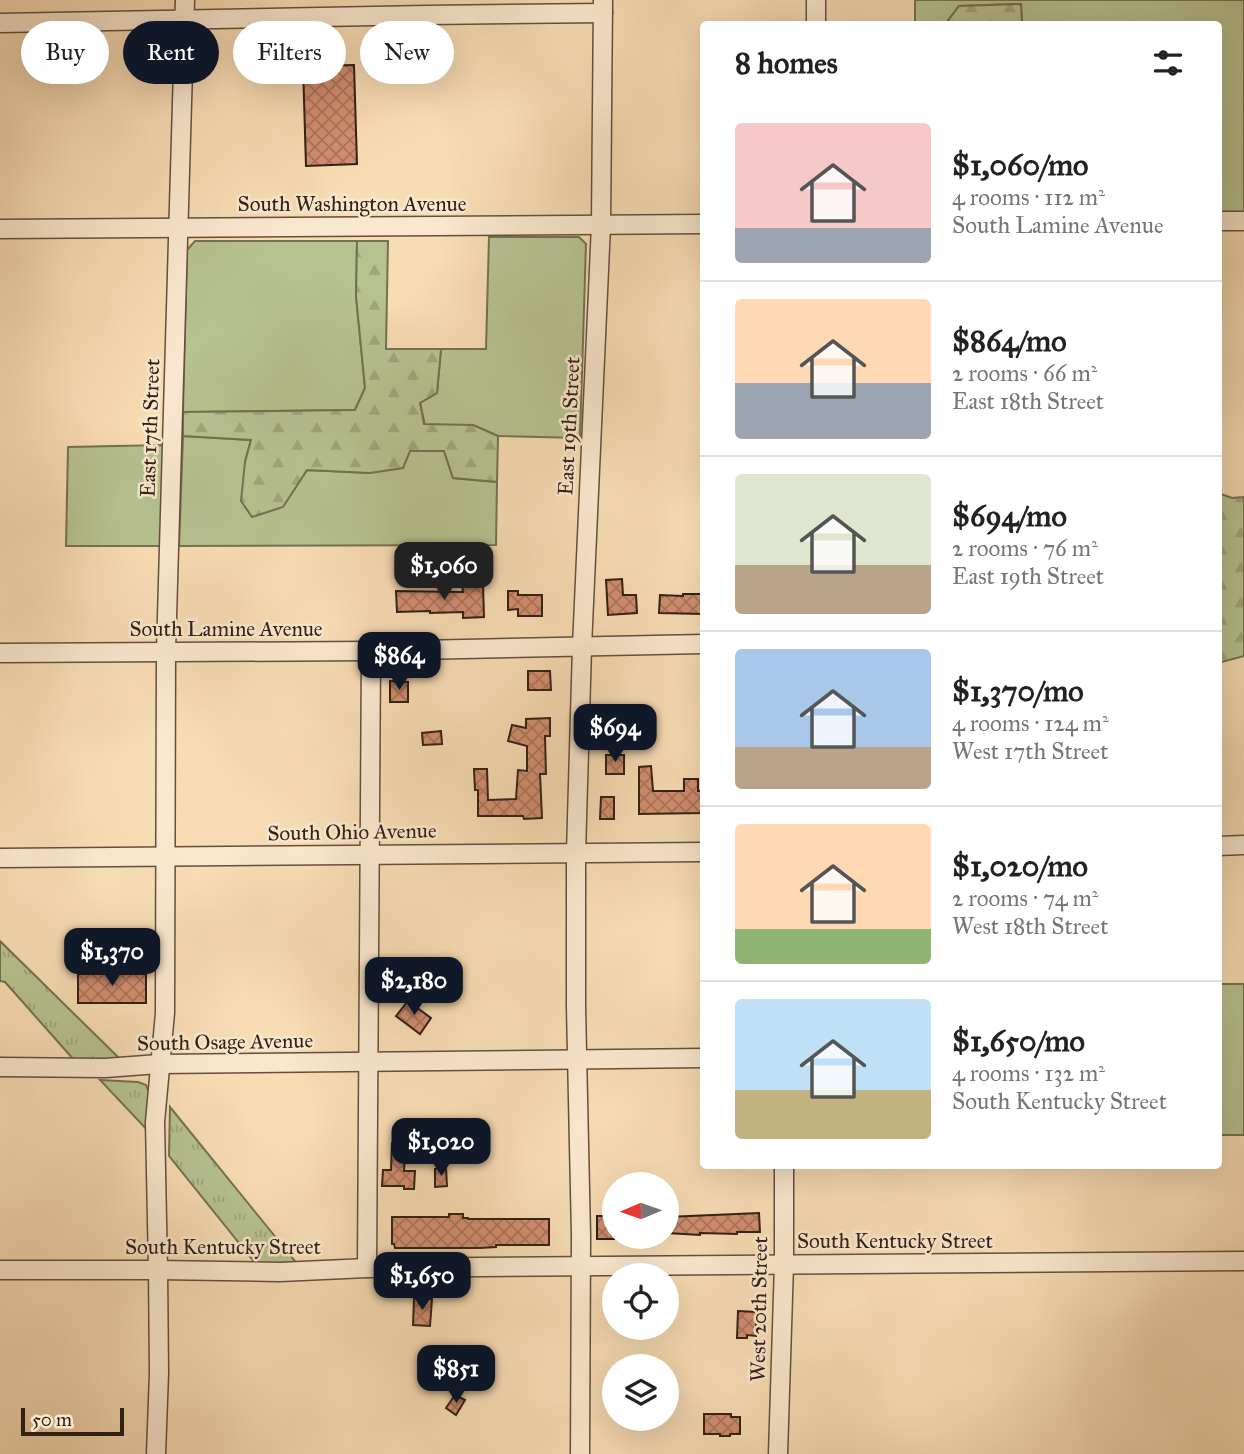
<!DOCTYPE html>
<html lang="en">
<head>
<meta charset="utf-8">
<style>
	:root { --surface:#fff; --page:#f2f2f2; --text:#222; --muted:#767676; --line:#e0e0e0; --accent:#111827 }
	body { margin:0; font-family:"IM FELL Great Primer",serif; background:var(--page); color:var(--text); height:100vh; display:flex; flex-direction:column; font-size:26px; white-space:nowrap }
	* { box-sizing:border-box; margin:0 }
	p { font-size:23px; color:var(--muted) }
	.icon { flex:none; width:38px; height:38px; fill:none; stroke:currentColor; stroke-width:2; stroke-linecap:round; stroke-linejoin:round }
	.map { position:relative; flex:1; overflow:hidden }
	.drawer { position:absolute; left:700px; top:21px; width:522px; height:1148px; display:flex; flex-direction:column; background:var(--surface); border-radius:7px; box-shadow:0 7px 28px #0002 }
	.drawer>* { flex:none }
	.hud { position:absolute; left:21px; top:21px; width:574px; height:63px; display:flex; gap:14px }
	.needle { width:46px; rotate:268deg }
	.fabs { position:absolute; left:602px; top:1172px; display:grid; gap:14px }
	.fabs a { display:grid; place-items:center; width:77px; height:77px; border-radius:50%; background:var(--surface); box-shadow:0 7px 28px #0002; font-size:35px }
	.scale { position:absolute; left:21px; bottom:18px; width:103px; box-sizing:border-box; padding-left:7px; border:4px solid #322015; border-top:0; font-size:19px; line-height:24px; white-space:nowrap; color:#322015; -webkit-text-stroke:5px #fae8ce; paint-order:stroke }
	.price { position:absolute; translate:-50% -60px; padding:0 16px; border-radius:14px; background:var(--accent); color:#fff; font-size:23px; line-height:46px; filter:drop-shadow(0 2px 4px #0008) }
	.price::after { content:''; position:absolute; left:50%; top:42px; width:21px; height:16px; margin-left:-10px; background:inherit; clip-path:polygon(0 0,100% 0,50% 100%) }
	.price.selected { background:#222; color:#fff }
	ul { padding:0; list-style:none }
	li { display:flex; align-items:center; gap:21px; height:175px; padding:0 35px }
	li+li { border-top:2px solid var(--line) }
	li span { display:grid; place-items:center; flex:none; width:196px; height:140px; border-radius:7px; color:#555 }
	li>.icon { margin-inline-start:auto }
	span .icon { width:84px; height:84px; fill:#fffc; stroke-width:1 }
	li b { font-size:30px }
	h2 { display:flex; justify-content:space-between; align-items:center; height:84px; padding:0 35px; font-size:30px }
	.chip { padding:0 24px; border-radius:32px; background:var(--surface); box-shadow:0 7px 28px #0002; font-size:24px; line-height:63px }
	.chip.selected { background:var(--accent); color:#fff }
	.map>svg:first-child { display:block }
	.green { fill:#b7c291; stroke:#747153; stroke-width:2 }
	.forest { fill:url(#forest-firs); stroke:#747153; stroke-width:2 }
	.park { fill:url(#park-tufts); stroke:#747153; stroke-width:2 }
	.building { fill:url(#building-cross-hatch); stroke:#322015; stroke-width:2 }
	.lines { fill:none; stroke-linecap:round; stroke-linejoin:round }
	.minor-casing { stroke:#644f3d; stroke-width:21 }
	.minor { stroke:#fae8ce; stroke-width:18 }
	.labels { text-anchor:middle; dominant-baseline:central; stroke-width:5; stroke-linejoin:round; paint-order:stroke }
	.street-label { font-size:21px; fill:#322015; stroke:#fae8ce }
</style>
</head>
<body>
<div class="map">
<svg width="1244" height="1454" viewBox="0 0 1244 1454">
	<defs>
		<pattern id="forest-firs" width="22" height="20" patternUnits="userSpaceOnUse" patternTransform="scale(1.75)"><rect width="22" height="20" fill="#b7c291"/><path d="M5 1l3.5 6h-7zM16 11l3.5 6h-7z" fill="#9ea67c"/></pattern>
		<pattern id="park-tufts" width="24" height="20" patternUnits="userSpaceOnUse" patternTransform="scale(1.75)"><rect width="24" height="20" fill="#b7c291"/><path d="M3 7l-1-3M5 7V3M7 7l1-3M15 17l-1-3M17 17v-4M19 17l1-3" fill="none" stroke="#9ea67c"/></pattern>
		<pattern id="building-cross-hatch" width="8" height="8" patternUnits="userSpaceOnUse" patternTransform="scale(1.75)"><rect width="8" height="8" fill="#d28e70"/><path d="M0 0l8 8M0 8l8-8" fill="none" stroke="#ab745b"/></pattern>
	</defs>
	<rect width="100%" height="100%" fill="#f8dcb4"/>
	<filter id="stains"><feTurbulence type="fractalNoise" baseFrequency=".00286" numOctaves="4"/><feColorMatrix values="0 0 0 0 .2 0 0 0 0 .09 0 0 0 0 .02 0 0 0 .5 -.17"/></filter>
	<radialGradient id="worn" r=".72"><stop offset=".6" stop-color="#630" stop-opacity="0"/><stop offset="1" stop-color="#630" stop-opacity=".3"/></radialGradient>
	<g class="green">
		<polygon points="915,0 1244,0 1244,217 1218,218 1218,24 1022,24 1021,4 959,6 947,22 947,24 915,24"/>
		<polygon points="489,237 579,237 586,244 580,438 498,436 473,425 425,425 420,403 437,393 441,349 486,349"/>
		<polygon points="195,241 357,241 356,296 365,388 355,410 183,412 187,250"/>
		<polygon points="183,436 251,440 245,462 283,506 307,470 370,473 409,451 444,451 453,478 497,482 496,545 179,546"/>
		<polygon points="166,445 166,546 66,546 68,447"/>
		<rect x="1218" y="984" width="26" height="151"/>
	</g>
	<g class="forest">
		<polygon points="1021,4 1022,24 947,24 947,22 959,6"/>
		<polygon points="357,241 388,241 386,349 441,349 437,393 420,403 424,424 473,425 498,436 497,482 453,478 444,451 410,451 403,468 370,473 307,470 283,507 252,517 241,501 245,462 251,440 183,436 183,412 355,410 365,388 356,296"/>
		<polygon points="1218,493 1232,498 1244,497 1244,656 1218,663"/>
	</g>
	<g class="park">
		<polygon points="0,941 122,1061 74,1060 5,982 0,981"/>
		<polygon points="100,1080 138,1082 146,1085 151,1096 151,1134"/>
		<polygon points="170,1107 299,1266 259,1268 169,1156"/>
	</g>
	<g class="building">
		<polygon points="354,65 357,164 306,166 303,66"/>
		<polygon points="622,579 623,595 636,595 637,613 608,615 606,580"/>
		<polygon points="462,585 483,585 484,617 463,618 463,612 430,613 430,611 397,612 396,591 463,592"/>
		<polygon points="508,591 518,591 518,595 542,595 542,616 518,616 518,609 508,610"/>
		<polygon points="683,594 704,594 704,614 659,613 660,595 683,596"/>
		<polygon points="528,671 550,671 551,690 528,690"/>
		<polygon points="390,681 408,682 408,702 390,702"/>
		<polygon points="550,718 550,736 545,736 546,774 540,774 542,818 524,819 523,816 478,816 478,790 475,790 474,769 487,769 488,800 516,799 518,770 527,771 527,746 508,741 512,725 526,728 526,719"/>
		<polygon points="441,731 442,744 423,745 422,733"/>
		<rect x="606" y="755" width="18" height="19"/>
		<polygon points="651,766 653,791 684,791 684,779 698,779 698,791 704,791 704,813 639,814 639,767"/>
		<polygon points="601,797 614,797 614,819 600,819"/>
		<rect x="78" y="974" width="68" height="29"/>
		<polygon points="408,1001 431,1018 420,1034 396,1016"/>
		<polygon points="392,1143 406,1144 404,1171 415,1171 414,1189 404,1189 404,1186 382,1186 383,1170 391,1170"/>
		<polygon points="446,1168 447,1186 435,1187 435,1169"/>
		<polygon points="759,1213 760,1232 737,1232 737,1234 700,1233 700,1235 667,1233 667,1217"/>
		<polygon points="449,1214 463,1214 463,1218 468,1218 468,1219 549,1219 549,1245 496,1245 496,1247 480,1248 395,1248 394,1244 392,1244 392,1217 449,1217"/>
		<rect x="597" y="1216" width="17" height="23"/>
		<polygon points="414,1298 432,1299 430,1326 413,1325"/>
		<polygon points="738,1311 756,1312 756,1336 747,1335 747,1338 737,1338"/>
		<polygon points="455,1395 465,1400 456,1415 446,1408"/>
		<polygon points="704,1414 731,1414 731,1417 740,1417 740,1434 730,1434 730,1436 720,1436 720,1434 704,1434"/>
	</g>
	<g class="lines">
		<g class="minor-casing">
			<g id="minor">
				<polyline points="0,23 427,15 603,13"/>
				<polyline points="816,24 816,0"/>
				<polyline points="1218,221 1244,221"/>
				<polyline points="0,229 704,224"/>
				<polyline points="0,653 371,651 704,644"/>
				<polyline points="1218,846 1244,845"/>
				<polyline points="0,858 704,852"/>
				<polyline points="0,1067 105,1068 159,1064 704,1058"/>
				<polyline points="367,1268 371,651"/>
				<polyline points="0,1270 158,1270 280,1272 367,1268 1244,1261"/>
				<polyline points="156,1454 159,1373 158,1270 155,1122 165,1013 166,651 185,0"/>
				<polyline points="580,1454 581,1236 576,1007 576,853 582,647 601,225 603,0"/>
				<polyline points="778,1454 784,1264 784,1166"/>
			</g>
		</g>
		<use href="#minor" class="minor"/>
	</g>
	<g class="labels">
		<g class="street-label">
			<text x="352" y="204">South Washington Avenue</text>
			<text transform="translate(569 426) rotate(-87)">East 19th Street</text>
			<text transform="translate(150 428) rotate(-88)">East 17th Street</text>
			<text x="226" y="629">South Lamine Avenue</text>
			<text transform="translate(352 832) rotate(-1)">South Ohio Avenue</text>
			<text transform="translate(225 1042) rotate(-1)">South Osage Avenue</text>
			<text x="895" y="1241">South Kentucky Street</text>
			<text x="223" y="1247">South Kentucky Street</text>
			<text transform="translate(759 1309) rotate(-89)">West 20th Street</text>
		</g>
	</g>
	<rect width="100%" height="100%" filter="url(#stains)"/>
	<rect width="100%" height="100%" fill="url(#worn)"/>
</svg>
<div class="fabs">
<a><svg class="needle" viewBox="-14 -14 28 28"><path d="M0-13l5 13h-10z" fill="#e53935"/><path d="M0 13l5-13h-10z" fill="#767676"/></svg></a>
<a><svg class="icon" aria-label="locate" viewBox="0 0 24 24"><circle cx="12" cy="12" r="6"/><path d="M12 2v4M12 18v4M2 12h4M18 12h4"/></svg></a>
<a><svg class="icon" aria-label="layers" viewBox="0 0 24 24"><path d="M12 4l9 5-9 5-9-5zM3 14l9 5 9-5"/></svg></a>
</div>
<div class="scale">50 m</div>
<b class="price selected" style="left:444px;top:602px">$1,060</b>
<b class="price" style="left:399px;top:692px">$864</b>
<b class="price" style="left:615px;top:764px">$694</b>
<b class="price" style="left:112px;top:988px">$1,370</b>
<b class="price" style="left:414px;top:1017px">$2,180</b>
<b class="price" style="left:441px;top:1178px">$1,020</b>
<b class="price" style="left:422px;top:1312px">$1,650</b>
<b class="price" style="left:456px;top:1405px">$851</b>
<div class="hud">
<a class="chip">Buy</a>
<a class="chip selected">Rent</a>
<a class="chip">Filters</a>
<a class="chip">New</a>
</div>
<section class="drawer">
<h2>8 homes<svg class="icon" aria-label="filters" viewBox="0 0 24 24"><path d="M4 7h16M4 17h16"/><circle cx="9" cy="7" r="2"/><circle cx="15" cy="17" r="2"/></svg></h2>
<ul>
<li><span style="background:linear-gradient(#f6c9c9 75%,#9aa5b1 0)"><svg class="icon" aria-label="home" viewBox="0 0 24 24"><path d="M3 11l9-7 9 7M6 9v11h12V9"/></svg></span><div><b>$1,060/mo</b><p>4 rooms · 112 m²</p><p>South Lamine Avenue</p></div></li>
<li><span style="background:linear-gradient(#ffd9b3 60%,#9aa5b1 0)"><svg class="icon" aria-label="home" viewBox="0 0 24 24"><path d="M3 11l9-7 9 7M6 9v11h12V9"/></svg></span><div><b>$864/mo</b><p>2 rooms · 66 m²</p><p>East 18th Street</p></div></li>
<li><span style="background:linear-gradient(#dfe7d0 65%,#b9a48a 0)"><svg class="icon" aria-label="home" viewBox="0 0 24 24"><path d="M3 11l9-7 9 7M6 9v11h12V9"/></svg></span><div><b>$694/mo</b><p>2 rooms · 76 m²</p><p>East 19th Street</p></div></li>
<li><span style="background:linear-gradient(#a9c7e8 70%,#b9a48a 0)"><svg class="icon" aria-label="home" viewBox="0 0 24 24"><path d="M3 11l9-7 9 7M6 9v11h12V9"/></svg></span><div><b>$1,370/mo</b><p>4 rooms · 124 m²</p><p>West 17th Street</p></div></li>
<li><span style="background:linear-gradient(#ffd9b3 75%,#8fb573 0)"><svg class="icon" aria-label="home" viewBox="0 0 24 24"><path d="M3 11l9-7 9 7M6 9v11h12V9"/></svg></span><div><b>$1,020/mo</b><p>2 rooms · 74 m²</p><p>West 18th Street</p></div></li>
<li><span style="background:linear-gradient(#bfe0f5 65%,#c2b280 0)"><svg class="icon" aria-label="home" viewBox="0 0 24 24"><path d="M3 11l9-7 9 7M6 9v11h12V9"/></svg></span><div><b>$1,650/mo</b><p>4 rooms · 132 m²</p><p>South Kentucky Street</p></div></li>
</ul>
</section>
</div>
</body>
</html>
